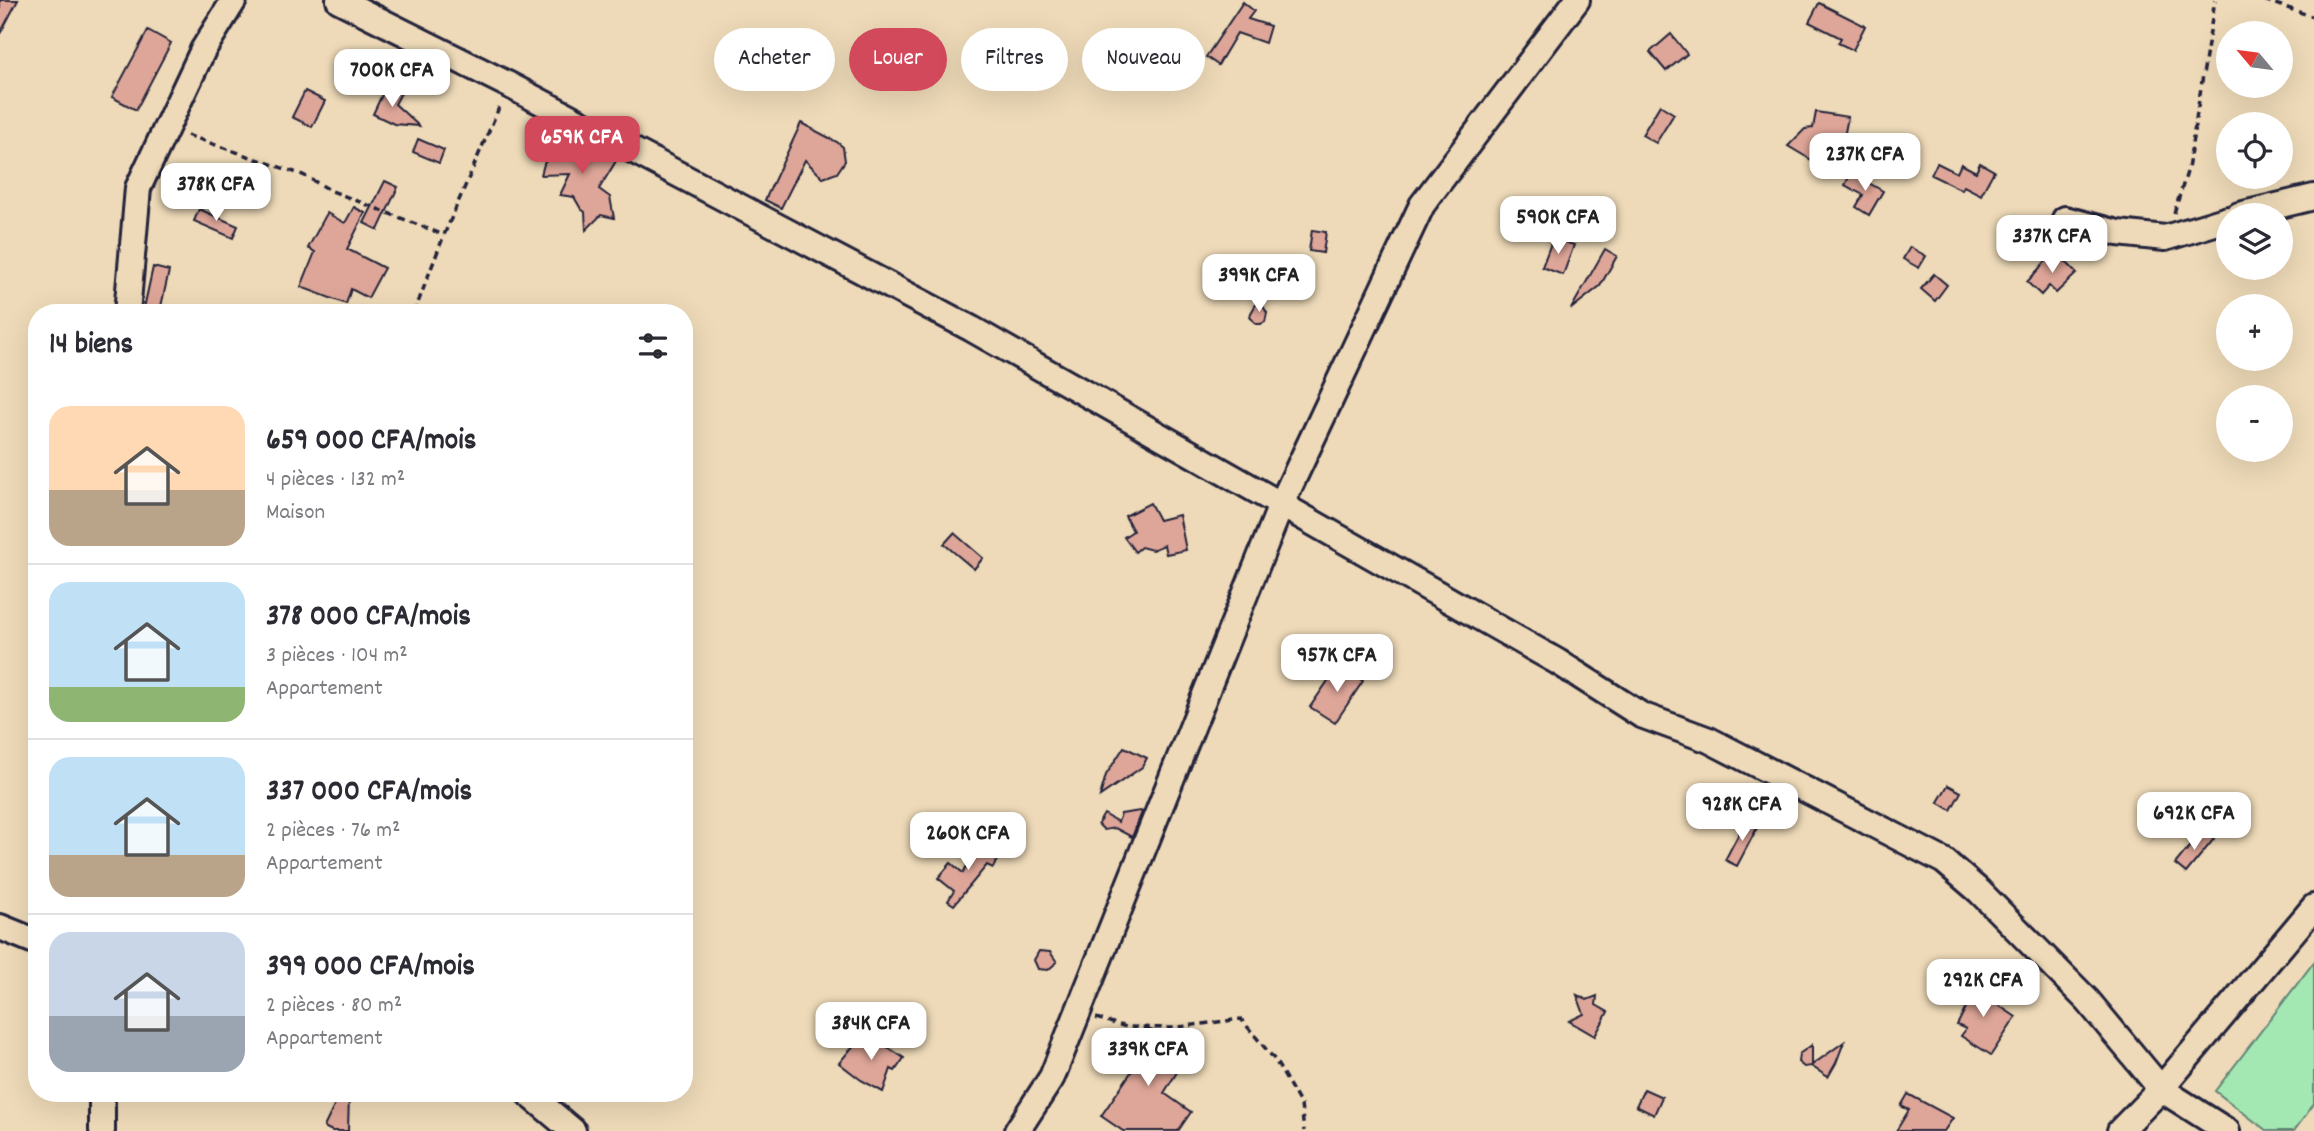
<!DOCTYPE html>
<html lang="fr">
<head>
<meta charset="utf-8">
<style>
	:root { --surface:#fff; --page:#f2f2f3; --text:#2b2b33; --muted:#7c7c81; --line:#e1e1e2; --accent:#d1495b }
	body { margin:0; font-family:Dekko,sans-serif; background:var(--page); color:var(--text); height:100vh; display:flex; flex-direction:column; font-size:26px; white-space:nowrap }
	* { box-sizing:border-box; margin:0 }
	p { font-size:23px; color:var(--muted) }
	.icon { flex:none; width:38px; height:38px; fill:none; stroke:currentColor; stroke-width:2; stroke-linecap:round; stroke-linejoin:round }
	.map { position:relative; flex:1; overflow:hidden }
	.panel { position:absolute; left:28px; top:304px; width:665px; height:798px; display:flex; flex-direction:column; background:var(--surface); border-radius:28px; box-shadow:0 7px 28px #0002 }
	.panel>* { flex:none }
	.banner { position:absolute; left:714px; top:28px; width:665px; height:63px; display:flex; gap:14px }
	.needle { width:46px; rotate:299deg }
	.tools { position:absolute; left:2216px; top:21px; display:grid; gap:14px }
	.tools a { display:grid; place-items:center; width:77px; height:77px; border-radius:50%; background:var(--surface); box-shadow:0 7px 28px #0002; font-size:35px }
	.price { position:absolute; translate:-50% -60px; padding:0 16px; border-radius:14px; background:#fff; color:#222; font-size:23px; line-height:46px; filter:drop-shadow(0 2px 4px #0008) }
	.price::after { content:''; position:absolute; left:50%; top:42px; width:21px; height:16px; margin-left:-10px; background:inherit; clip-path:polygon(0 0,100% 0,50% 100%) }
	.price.selected { background:var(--accent); color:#fff }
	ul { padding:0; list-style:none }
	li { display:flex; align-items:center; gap:21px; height:175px; padding:0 21px }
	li+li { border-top:2px solid var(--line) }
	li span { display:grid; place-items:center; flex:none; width:196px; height:140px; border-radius:21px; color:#555 }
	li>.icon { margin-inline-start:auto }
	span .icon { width:84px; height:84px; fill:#fffc; stroke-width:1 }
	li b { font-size:30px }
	h2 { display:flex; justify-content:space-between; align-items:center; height:84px; padding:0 21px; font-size:30px }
	.pill { padding:0 24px; border-radius:32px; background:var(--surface); box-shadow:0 7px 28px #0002; font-size:24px; line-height:63px }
	.pill.selected { background:var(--accent); color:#fff }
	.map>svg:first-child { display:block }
	.green { fill:#a3e7b2; stroke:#628476; stroke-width:2 }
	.building { fill:#dea698; stroke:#22223b; stroke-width:2 }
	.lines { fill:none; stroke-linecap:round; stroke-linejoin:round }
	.minor-casing { stroke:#22223b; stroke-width:30 }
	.path { stroke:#22223b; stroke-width:3.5; stroke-dasharray:7 5; stroke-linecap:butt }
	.minor { stroke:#eedab8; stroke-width:24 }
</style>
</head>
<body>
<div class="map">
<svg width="2314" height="1131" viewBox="0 0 2314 1131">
	<rect width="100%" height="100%" fill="#eedab8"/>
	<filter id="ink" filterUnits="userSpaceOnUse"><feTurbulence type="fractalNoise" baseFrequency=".0143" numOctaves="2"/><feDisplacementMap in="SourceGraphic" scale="14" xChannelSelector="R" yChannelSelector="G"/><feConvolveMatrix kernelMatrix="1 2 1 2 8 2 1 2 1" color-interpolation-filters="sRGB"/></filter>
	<g filter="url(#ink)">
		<polygon class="green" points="2314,962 2314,1104 2294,1131 2267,1131 2215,1091"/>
		<g class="building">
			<polygon points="0,0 18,0 0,34"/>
			<polygon points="1243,2 1254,11 1248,19 1270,26 1265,43 1237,33 1218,65 1206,57"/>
			<polygon points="1819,3 1865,26 1853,50 1838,43 1841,38 1809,22"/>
			<polygon points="148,30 171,43 136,110 112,97"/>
			<polygon points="1671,34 1687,54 1666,71 1650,52"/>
			<polygon points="386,86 401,93 395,104 419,126 394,124 373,114"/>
			<polygon points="305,91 325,101 312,127 292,117"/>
			<polygon points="1660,105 1674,114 1656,143 1642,135"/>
			<polygon points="1816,112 1848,117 1844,137 1831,152 1837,155 1828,170 1788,146 1805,129 1813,128"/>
			<polygon points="801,123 837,142 843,147 845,161 837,173 823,178 805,160 781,208 765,200"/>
			<polygon points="574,137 616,161 599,189 610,197 614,218 601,215 586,230 585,212 581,209 574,197 560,195 570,174 541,175 544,164 559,138 571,144"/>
			<polygon points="418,139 444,150 439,163 413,152"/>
			<polygon points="1937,163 1957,173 1961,164 1976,172 1980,163 1994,171 1981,195 1964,186 1962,190 1931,175"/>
			<polygon points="1851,173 1883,191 1869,215 1856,207 1863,195 1845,185"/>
			<polygon points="385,181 398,187 378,230 364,223"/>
			<polygon points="354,207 365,213 347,249 384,268 368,298 351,289 346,304 301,287 315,252 308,248 327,213 345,223"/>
			<polygon points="199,209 238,226 233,238 194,221"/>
			<polygon points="1312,230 1326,232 1323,253 1309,251"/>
			<polygon points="1553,238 1574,245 1563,275 1542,267"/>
			<polygon points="1910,247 1926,256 1919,268 1903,259"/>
			<polygon points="1605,249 1617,256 1600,286 1571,309"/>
			<polygon points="2055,251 2077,273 2056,293 2049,286 2041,295 2027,282"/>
			<polygon points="153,267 169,271 160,311 144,308"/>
			<polygon points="1934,274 1947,285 1935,301 1921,289"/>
			<polygon points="1259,299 1267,313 1265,322 1261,324 1256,324 1250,317 1251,313"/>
			<polygon points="1150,503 1159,520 1179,515 1186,550 1166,554 1164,545 1152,550 1141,547 1135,552 1124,537 1133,531 1125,516"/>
			<polygon points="954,533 983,558 974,569 944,544"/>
			<polygon points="1339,665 1363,681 1335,723 1310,707"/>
			<polygon points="1124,747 1147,758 1142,767 1100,796 1106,775"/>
			<polygon points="1948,785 1961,792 1951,810 1938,802"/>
			<polygon points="1140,811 1142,812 1132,837 1115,828 1104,830 1098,824 1104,814 1118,822 1121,814"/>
			<polygon points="1746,820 1758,826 1737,866 1725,860"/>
			<polygon points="2203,830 2214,839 2186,873 2175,864"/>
			<polygon points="979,844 1000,855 993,868 987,865 954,905 948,901 954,891 938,878 951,863 963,873"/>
			<polygon points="1039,951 1050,952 1057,962 1048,970 1038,969 1034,960"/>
			<polygon points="1964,975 1978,986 1976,990 2016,1017 1991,1055 1961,1036 1966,1029 1957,1025 1974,992 1970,997 1956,986"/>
			<polygon points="1577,995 1587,1000 1597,996 1596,1005 1608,1012 1595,1036 1569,1021 1584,1014"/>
			<polygon points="1145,1028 1173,1038 1168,1050 1184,1061 1164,1093 1191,1112 1178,1131 1123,1131 1101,1116 1136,1065 1117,1049 1125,1039 1138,1049"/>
			<polygon points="864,1033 879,1046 881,1043 904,1058 895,1071 891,1069 883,1092 861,1080 839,1063"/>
			<polygon points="1844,1042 1836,1063 1828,1077 1811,1066 1804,1067 1798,1062 1799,1054 1812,1045 1812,1065"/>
			<polygon points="1644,1089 1662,1097 1654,1115 1636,1106"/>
			<polygon points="340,1094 349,1094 348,1131 332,1131 324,1127"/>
			<polygon points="1908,1094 1953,1118 1944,1131 1896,1131 1909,1110 1901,1106"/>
		</g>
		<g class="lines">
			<g class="minor-casing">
				<g id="minor">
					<polyline points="339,0 509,85 972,329 1558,662 1641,715 1709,740 1944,861 1979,891 2088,1001 2161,1089 2227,1131"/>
					<polyline points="2239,215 2314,197"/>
					<polyline points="2065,219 2118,233 2165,238 2228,219"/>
					<polyline points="127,313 138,188 203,50 234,0"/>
					<polyline points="0,927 37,942"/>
					<polyline points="102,1094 102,1131"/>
					<polyline points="529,1094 573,1131"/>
					<polyline points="1017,1131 1052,1077 1281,505 1422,205 1577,0"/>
					<polyline points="2120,1131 2161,1089 2314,907"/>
				</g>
			</g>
			<g class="path">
				<polyline points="2264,0 2314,17"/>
				<polyline points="187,135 303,175 332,191 444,235"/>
				<polyline points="2174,213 2188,169 2215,0"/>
				<polyline points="414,313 444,235 501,103"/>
				<polyline points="1096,1018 1126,1027 1171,1028 1241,1019 1275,1060 1301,1105 1304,1131"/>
			</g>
			<use href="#minor" class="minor"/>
		</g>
	</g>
</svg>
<div class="tools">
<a><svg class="needle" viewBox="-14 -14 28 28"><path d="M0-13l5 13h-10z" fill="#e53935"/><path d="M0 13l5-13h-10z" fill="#7c7c81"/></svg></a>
<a><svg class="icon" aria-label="locate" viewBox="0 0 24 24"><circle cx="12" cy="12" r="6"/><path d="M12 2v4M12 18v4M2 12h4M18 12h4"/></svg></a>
<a><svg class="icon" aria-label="layers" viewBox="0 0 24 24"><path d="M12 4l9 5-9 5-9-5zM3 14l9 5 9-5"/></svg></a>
<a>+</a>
<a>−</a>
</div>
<b class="price" style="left:392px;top:109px">700K CFA</b>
<b class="price selected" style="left:582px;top:176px">659K CFA</b>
<b class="price" style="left:1865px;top:193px">237K CFA</b>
<b class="price" style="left:216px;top:223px">378K CFA</b>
<b class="price" style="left:1558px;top:256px">590K CFA</b>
<b class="price" style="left:2052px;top:275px">337K CFA</b>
<b class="price" style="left:1259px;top:314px">399K CFA</b>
<b class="price" style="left:1337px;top:694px">957K CFA</b>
<b class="price" style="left:1742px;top:843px">928K CFA</b>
<b class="price" style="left:2194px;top:852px">692K CFA</b>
<b class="price" style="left:968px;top:872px">260K CFA</b>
<b class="price" style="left:1983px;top:1019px">292K CFA</b>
<b class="price" style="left:871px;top:1062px">384K CFA</b>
<b class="price" style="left:1148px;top:1088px">339K CFA</b>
<div class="banner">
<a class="pill">Acheter</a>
<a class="pill selected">Louer</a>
<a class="pill">Filtres</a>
<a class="pill">Nouveau</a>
</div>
<section class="panel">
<h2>14 biens<svg class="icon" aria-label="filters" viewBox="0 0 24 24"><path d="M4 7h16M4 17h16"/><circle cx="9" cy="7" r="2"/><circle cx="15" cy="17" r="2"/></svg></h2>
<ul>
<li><span style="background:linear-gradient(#ffd9b3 60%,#b9a48a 0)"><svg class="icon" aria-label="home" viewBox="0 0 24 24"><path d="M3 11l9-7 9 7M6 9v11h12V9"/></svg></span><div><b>659 000 CFA/mois</b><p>4 pièces · 132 m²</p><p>Maison</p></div></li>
<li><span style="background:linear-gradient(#bfe0f5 75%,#8fb573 0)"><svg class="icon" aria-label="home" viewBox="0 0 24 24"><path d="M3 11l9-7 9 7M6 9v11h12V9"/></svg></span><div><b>378 000 CFA/mois</b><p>3 pièces · 104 m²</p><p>Appartement</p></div></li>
<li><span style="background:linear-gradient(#bfe0f5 70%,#b9a48a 0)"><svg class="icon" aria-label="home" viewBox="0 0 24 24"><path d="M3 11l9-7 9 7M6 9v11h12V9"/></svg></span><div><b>337 000 CFA/mois</b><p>2 pièces · 76 m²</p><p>Appartement</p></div></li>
<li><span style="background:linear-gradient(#c9d6e8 60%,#9aa5b1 0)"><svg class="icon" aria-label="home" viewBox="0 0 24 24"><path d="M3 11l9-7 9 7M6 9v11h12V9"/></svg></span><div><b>399 000 CFA/mois</b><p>2 pièces · 80 m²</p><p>Appartement</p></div></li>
</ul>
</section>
</div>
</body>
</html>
